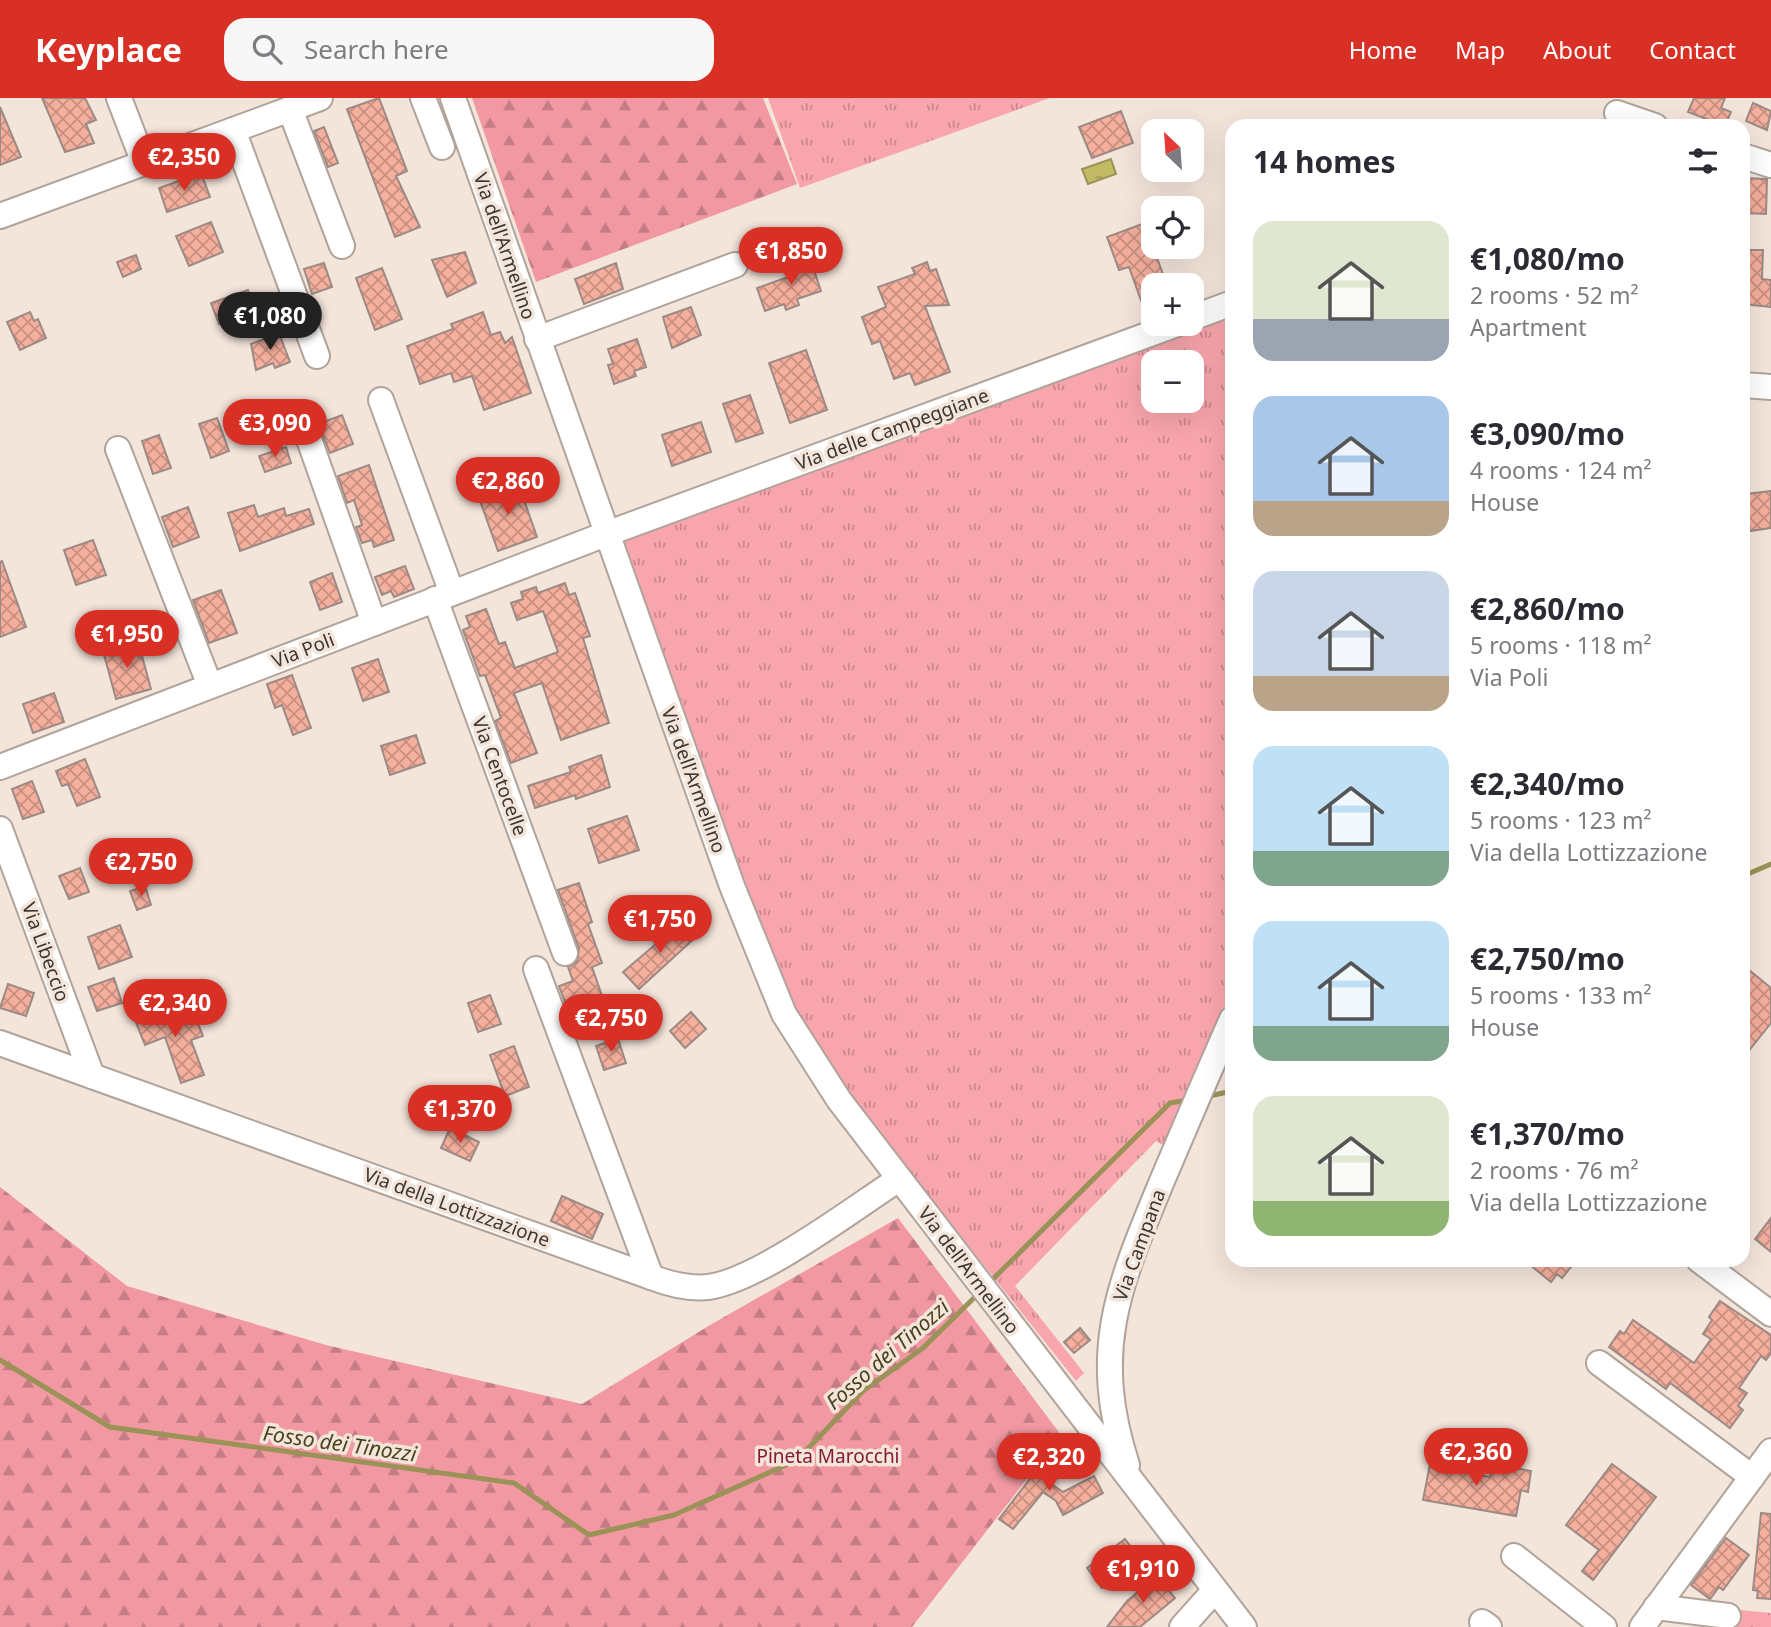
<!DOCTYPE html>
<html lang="en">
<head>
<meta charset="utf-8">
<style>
	:root { --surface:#fff; --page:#f7f7f7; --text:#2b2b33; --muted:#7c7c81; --accent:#d93025 }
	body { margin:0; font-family:"Noto Sans",sans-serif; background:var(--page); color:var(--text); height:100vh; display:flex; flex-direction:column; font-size:26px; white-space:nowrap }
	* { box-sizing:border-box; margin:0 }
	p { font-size:23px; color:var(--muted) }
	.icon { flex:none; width:38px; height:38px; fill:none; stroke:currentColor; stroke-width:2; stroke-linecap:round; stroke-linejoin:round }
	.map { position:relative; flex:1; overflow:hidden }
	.sheet { position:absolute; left:1225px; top:21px; width:525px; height:1148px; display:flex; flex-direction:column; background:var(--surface); border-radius:21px; box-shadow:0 7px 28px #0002 }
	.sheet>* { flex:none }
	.needle { width:46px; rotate:335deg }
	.controls { position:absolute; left:1141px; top:21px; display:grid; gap:14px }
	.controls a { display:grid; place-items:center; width:63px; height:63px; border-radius:14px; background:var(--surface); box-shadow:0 7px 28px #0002; font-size:35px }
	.price { position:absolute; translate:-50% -60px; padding:0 16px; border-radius:24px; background:var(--accent); color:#fff; font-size:23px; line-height:46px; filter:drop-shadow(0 2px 4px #0008) }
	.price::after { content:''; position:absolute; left:50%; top:42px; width:21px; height:16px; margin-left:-10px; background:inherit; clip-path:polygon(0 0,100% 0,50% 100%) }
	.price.active { background:#222; color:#fff }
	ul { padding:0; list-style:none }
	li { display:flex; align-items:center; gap:21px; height:175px; padding:0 28px }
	li span { display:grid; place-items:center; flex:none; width:196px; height:140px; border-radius:21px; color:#555 }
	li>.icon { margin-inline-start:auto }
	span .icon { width:84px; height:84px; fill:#fffc; stroke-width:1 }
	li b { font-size:30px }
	h2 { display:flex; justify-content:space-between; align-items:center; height:84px; padding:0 28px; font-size:30px }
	header { display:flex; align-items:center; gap:42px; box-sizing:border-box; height:98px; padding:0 35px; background:var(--accent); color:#fff }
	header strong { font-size:33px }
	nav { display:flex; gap:38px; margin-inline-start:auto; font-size:24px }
	.search { width:490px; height:63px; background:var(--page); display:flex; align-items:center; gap:18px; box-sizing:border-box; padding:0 24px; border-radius:21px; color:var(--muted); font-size:26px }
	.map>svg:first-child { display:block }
	.grass { fill:url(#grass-tufts); fill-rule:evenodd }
	.forest { fill:url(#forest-firs) }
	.water { fill:url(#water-ripples); stroke:#9a9256; stroke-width:2 }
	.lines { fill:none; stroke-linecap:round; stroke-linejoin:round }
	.stream { stroke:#9a9256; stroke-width:5 }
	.building { fill:url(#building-cross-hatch); stroke:#9b8a85; stroke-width:2 }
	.minor-casing { stroke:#b0a399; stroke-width:28 }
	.minor { stroke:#fff; stroke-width:24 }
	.labels { text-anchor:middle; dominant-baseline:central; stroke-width:7; stroke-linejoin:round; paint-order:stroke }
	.street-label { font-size:19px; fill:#3c3632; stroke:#f4e5db }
	.park-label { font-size:19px; fill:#831b34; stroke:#f4e5db }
	.water-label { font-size:21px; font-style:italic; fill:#47431e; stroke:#f4e5db }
</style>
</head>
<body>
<header>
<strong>Keyplace</strong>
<div class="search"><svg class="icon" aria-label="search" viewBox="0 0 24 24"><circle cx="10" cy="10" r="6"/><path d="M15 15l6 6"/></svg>Search here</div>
<nav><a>Home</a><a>Map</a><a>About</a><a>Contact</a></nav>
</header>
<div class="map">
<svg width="1771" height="1529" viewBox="0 0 1771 1529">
	<defs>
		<pattern id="grass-tufts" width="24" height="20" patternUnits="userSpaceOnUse" patternTransform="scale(1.75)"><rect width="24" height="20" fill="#f9a5ad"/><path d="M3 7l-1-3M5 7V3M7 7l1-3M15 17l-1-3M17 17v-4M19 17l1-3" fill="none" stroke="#cb878d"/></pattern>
		<pattern id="forest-firs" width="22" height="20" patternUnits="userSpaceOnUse" patternTransform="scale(1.75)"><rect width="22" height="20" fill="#f198a2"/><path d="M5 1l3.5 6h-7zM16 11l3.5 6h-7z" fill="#c47d85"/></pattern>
		<pattern id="water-ripples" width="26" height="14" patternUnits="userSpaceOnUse" patternTransform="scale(1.75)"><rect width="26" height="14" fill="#c2ba65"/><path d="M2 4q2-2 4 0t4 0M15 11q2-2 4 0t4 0" fill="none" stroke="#9f9854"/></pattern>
		<pattern id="building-cross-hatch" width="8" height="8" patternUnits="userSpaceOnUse" patternTransform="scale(1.75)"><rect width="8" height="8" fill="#f5af9d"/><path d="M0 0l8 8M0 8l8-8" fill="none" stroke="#c88f81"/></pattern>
	</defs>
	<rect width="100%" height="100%" fill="#f4e5db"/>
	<g class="grass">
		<polygon points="768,0 1050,0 800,90"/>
		<path d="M1232 210V891L1165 1048 1156 1043 1015 1188 1084 1275 1076 1283 808 946 748 828 622 438ZM1153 264H1192V303H1153Z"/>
		<polygon points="1730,1511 1771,1515 1771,1529 1728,1529"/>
	</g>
	<g class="forest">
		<polygon points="472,0 763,0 797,86 536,184"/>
		<polygon points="0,1089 127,1188 326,1247 582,1306 710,1227 898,1120 1061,1337 912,1529 0,1529"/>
	</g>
	<polygon class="water" points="1111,61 1116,76 1088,86 1082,71"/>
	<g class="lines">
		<g class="stream">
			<polyline points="1743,778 1771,766"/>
			<polyline points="1205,999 1232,993"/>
			<polyline points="989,1185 1170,1005 1189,1002"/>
			<polyline points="0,1262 110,1329 514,1385 589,1437 674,1417 797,1362 863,1293 923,1250 980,1194"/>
		</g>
	</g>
	<g class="building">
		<polygon points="42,0 85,0 96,22 86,26 94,45 65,54"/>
		<polygon points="379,0 407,73 396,78 420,129 395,139 347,11"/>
		<polygon points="1694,0 1725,0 1721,10 1731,14 1725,28 1688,14"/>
		<polygon points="1753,5 1771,13 1767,32 1746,23"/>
		<polygon points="0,9 21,59 0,67"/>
		<polygon points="1121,13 1133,45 1092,60 1079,29"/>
		<polygon points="324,29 338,65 328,69 314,33"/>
		<polygon points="201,75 210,99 167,114 159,90"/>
		<polygon points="1743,80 1767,81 1766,116 1743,115"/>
		<polygon points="1153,122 1153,149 1167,187 1153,187 1153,204 1143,208 1129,169 1119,172 1107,139"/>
		<polygon points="211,124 223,154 189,168 176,138"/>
		<polygon points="1743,152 1763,152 1762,181 1771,182 1771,209 1743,206"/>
		<polygon points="465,154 476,185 447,199 432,162"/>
		<polygon points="136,157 141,171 123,179 117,164"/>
		<polygon points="810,160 821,193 797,201 799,207 786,212 784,206 765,213 757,190 788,179 792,176 789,167"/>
		<polygon points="927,164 930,173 936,171 949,207 925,208 950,274 915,287 910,275 894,281 880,243 872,246 862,219 886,209 878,189 915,176 912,170"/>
		<polygon points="324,165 332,189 312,196 304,171"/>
		<polygon points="616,165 623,191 584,206 575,181"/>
		<polygon points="382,170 402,221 375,232 356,180"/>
		<polygon points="248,192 256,213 219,226 211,205"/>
		<polygon points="691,209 701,237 672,250 663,219"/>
		<polygon points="30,214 34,223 38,221 46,240 20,252 7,224"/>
		<polygon points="483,214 491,237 500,234 505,245 512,239 531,295 484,312 472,278 454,284 451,275 420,286 407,248 453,231 451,226"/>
		<polygon points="279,235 290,264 275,270 273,265 256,272 251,246"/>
		<polygon points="637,241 646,269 634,273 636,278 614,286 608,267 613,266 608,251"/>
		<polygon points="806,252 827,312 790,325 769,265"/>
		<polygon points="750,297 763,335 736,344 723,306"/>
		<polygon points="342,317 353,346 330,355 318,326"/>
		<polygon points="217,320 229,353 211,360 199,326"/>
		<polygon points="701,324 711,354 672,368 662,337"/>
		<polygon points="159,337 171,370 153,376 142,343"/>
		<polygon points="286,349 291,365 265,374 259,358"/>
		<polygon points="369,367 394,442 374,449 372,442 362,445 356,429 362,427 354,402 347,405 338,378"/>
		<polygon points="518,385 537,439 498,453 479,400"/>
		<polygon points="1771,393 1771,430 1750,433 1746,396"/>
		<polygon points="254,407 258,419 284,410 286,418 309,411 314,426 240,453 228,415"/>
		<polygon points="188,409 199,439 173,449 162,419"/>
		<polygon points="93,442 106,477 76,487 64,452"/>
		<polygon points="2,463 26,529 0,539 0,464"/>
		<polygon points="405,468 414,491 394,499 391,493 382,497 375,479"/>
		<polygon points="332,475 342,504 320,512 310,484"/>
		<polygon points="565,485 569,497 575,495 590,538 583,540 609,625 561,642 542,585 514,595 537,655 511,665 495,623 501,620 485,577 480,578 463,532 470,529 466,518 486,511 499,546 505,544 515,570 558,554 543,513 517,522 511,505 523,501 521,494 536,489 538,495"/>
		<polygon points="221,492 237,535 209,545 193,502"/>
		<polygon points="138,543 151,591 116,601 103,553"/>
		<polygon points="378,561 389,594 363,603 352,570"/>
		<polygon points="292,577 311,630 293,637 282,607 275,610 267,586"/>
		<polygon points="54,595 64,624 33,635 23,606"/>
		<polygon points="416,637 425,665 390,677 381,648"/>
		<polygon points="601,657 610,689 576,701 575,697 535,710 528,688 571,674 569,669"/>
		<polygon points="85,661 100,699 77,708 68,686 62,688 56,673"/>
		<polygon points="32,683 44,714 23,721 12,691"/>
		<polygon points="627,718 639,752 599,765 588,731"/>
		<polygon points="80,770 89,794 69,801 59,778"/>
		<polygon points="579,785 592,824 588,826 602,865 592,869 608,915 573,927 559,888 573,883 568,869 577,864 579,851 558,792"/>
		<polygon points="145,788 151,807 137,812 130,793"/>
		<polygon points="683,823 697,838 639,891 623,874"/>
		<polygon points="120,827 132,859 99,871 88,839"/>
		<polygon points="1743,867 1771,890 1771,925 1743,960"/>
		<polygon points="114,880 122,905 97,913 88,889"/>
		<polygon points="8,886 34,895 26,918 0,910"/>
		<polygon points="490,897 501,926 478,934 468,905"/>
		<polygon points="178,907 183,920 194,916 203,938 191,942 204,977 181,985 165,939 145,947 135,922"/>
		<polygon points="691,914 706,931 685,950 670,933"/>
		<polygon points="618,941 626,965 604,972 596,948"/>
		<polygon points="514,948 529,989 505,998 490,957"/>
		<polygon points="450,1030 479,1044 470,1063 441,1050"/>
		<polygon points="562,1098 603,1116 592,1141 551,1123"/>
		<polygon points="1771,1120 1771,1154 1755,1141"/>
		<polygon points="1524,1162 1569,1162 1566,1165 1571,1169 1562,1180 1557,1176 1551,1184"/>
		<polygon points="1720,1203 1771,1237 1771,1255 1766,1262 1761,1258 1739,1290 1747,1295 1738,1308 1743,1312 1730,1330 1670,1285 1666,1291 1609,1249 1620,1233 1624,1236 1633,1222 1694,1265 1711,1241 1703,1236 1712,1222 1709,1219"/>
		<polygon points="1080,1230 1090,1242 1074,1255 1064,1244"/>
		<polygon points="1052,1352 1063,1361 1046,1382 1063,1394 1094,1378 1103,1395 1063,1417 1056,1403 1043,1394 1013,1431 999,1421"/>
		<polygon points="1431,1361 1463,1366 1461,1374 1490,1379 1491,1372 1502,1374 1503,1368 1531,1373 1528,1394 1521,1392 1516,1418 1423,1402"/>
		<polygon points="1612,1366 1656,1399 1593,1482 1582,1473 1599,1452 1566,1427"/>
		<polygon points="1761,1415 1771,1416 1771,1501 1757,1500 1758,1493 1753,1492"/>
		<polygon points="1726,1440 1749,1457 1723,1492 1719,1489 1710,1501 1691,1487"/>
		<polygon points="1125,1441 1140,1461 1102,1490 1087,1470"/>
		<polygon points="1157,1478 1175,1500 1140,1529 1107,1529 1127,1503"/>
	</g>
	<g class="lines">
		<g class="minor-casing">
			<g id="minor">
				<polyline points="119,0 144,65"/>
				<polyline points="423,0 442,49"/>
				<polyline points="453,0 732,788 784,916 839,1002 1244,1529"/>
				<polyline points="290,11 342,148"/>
				<polyline points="1617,15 1655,28"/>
				<polyline points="233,32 317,258"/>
				<polyline points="1743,58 1771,67"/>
				<polyline points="0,118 320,0"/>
				<polyline points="1192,220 1232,205"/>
				<polyline points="537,241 735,167"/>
				<polyline points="1743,287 1771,289"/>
				<polyline points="381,302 452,495"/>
				<polyline points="306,333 374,525"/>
				<polyline points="118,351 210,588"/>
				<polyline points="435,501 565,855"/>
				<polyline points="0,669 606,436 1177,226"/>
				<polyline points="0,731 92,978"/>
				<polyline points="536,871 651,1179"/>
				<path d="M0 945 651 1179C669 1186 688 1191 708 1189 758 1183 854 1110 899 1081"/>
				<polyline points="1699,1162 1771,1216"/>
				<polyline points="1599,1265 1752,1379"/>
				<path d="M1127 1367C1090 1253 1118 1189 1162 1083 1185 1029 1208 975 1232 921"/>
				<polyline points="1514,1458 1604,1529"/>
				<polyline points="1656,1509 1728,1518"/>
				<polyline points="1482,1524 1489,1529"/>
				<polyline points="1182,1529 1215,1492"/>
				<polyline points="1642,1529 1771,1353"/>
			</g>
		</g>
		<use href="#minor" class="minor"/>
	</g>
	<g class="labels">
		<g class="street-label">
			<text transform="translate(505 148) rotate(71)">Via dell'Armellino</text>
			<text transform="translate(892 331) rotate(-20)">Via delle Campeggiane</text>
			<text transform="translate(303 552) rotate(-21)">Via Poli</text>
			<text transform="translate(500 678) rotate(70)">Via Centocelle</text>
			<text transform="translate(694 682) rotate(70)">Via dell'Armellino</text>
			<text transform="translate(46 854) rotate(70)">Via Libeccio</text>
			<text transform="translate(457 1109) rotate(20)">Via della Lottizzazione</text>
			<text transform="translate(1139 1147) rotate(-70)">Via Campana</text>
			<text transform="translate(969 1172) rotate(53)">Via dell'Armellino</text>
		</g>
		<g class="park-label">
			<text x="828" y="1358">Pineta Marocchi</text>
		</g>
		<g class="water-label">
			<text transform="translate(887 1256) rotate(-41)">Fosso dei Tinozzi</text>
			<text transform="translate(340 1345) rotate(8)">Fosso dei Tinozzi</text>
		</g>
	</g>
</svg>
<div class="controls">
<a><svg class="needle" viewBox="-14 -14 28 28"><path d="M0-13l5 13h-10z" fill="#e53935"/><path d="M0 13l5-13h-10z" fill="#7c7c81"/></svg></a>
<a><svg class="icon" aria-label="locate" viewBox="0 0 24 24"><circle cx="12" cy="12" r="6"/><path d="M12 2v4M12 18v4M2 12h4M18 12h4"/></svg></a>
<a>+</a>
<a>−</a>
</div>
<b class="price" style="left:184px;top:95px">€2,350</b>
<b class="price" style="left:791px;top:189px">€1,850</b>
<b class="price active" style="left:270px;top:254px">€1,080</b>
<b class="price" style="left:275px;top:361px">€3,090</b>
<b class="price" style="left:508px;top:419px">€2,860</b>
<b class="price" style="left:127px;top:572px">€1,950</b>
<b class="price" style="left:141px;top:800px">€2,750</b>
<b class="price" style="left:660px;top:857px">€1,750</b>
<b class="price" style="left:175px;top:941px">€2,340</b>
<b class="price" style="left:611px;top:956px">€2,750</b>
<b class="price" style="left:460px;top:1047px">€1,370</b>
<b class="price" style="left:1476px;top:1390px">€2,360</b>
<b class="price" style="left:1049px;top:1395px">€2,320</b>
<b class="price" style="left:1143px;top:1507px">€1,910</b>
<section class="sheet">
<h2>14 homes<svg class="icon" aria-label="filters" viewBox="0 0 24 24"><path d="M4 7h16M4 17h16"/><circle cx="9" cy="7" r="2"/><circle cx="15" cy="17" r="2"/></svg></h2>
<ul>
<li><span style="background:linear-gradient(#dfe7d0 70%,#9aa5b1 0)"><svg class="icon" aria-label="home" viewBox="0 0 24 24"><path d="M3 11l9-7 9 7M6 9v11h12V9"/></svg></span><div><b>€1,080/mo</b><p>2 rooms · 52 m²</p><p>Apartment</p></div></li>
<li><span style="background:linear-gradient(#a9c7e8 75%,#b9a48a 0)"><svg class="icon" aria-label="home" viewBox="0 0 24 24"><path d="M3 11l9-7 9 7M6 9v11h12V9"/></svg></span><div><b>€3,090/mo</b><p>4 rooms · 124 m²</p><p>House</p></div></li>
<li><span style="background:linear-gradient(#c9d6e8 75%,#b9a48a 0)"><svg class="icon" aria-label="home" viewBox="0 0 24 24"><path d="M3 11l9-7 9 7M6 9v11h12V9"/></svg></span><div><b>€2,860/mo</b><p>5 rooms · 118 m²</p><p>Via Poli</p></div></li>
<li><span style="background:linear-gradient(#bfe0f5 75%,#7fa58c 0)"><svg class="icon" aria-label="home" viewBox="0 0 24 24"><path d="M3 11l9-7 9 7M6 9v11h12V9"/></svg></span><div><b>€2,340/mo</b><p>5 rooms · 123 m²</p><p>Via della Lottizzazione</p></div></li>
<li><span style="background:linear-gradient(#bfe0f5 75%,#7fa58c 0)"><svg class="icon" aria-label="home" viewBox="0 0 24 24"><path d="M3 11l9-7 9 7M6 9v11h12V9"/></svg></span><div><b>€2,750/mo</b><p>5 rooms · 133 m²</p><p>House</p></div></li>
<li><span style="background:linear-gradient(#dfe7d0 75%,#8fb573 0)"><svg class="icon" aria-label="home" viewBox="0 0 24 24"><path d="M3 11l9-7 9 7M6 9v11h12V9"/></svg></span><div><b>€1,370/mo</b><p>2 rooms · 76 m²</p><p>Via della Lottizzazione</p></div></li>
</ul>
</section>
</div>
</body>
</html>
